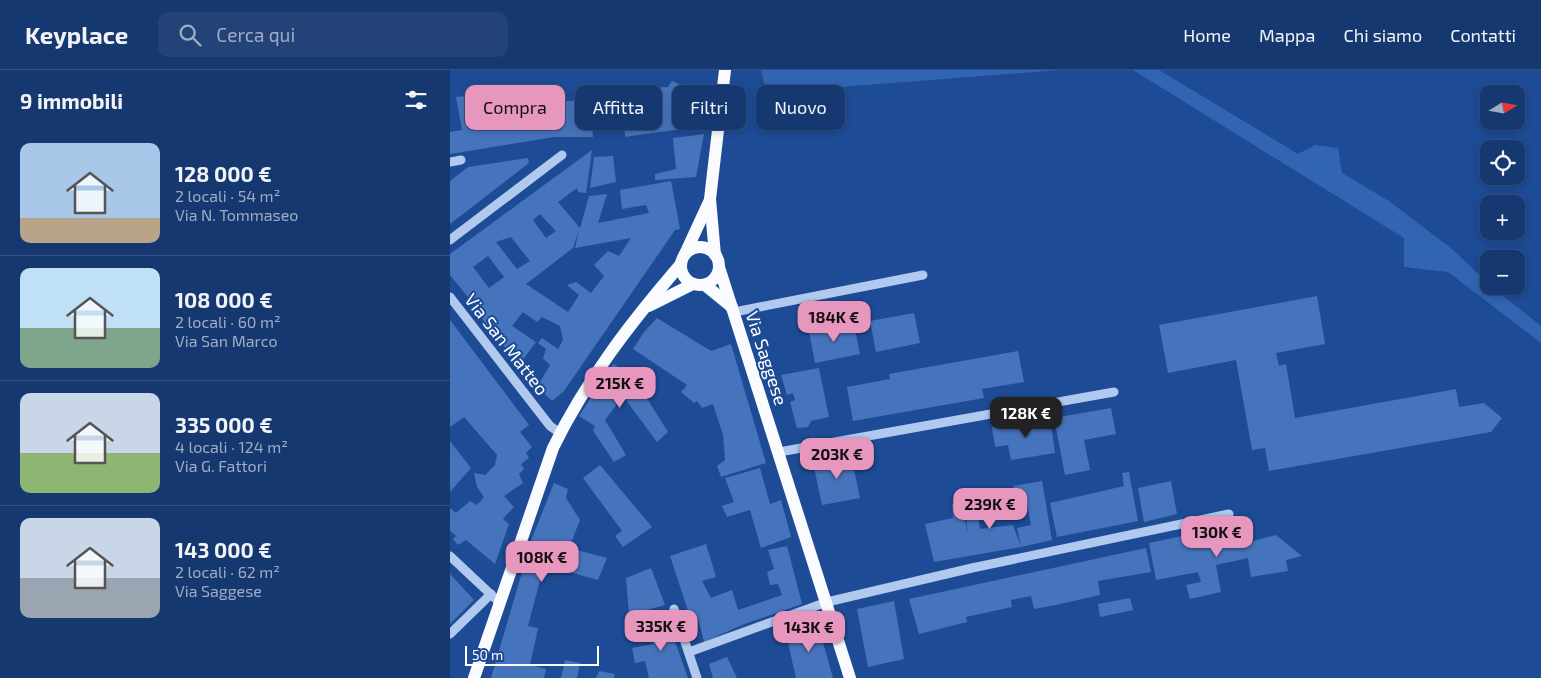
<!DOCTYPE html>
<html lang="it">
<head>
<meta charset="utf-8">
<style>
	:root { --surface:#163870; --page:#234378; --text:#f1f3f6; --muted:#9eacc3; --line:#355283; --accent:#e797bd }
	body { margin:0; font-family:"Exo 2",sans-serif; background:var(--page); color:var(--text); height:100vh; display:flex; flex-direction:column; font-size:19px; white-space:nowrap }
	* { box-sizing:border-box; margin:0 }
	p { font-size:16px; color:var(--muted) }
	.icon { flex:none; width:28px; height:28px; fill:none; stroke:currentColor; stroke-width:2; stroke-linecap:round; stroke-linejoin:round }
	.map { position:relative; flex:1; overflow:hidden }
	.side { display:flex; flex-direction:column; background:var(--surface); width:450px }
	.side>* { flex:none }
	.banner { position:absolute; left:15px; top:15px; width:475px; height:45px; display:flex; gap:10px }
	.needle { width:32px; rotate:79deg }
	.buttons { position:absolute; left:1030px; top:15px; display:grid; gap:10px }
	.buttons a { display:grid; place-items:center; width:45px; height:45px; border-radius:10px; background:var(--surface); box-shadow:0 2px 8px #0003,0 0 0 1px var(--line); font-size:25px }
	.scale { position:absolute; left:15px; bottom:12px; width:134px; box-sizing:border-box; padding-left:5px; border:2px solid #fff; border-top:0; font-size:14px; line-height:18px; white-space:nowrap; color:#fff; -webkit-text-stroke:4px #1d4b95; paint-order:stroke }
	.price { position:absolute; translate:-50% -42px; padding:0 11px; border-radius:10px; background:var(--accent); color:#111; font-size:16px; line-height:32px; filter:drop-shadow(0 1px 2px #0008) }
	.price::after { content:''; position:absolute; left:50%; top:30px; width:15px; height:11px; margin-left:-8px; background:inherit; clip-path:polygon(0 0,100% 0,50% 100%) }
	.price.active { background:#222; color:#fff }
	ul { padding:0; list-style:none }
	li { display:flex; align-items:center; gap:15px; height:125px; padding:0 20px }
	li+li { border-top:1px solid var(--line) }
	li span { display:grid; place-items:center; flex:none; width:140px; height:100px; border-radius:10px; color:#555 }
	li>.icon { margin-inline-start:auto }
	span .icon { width:60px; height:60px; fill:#fffc; stroke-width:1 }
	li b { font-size:21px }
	h2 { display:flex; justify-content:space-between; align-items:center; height:60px; padding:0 20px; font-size:21px }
	.chip { padding:0 18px; border-radius:10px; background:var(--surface); box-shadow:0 2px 8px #0003,0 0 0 1px var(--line); font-size:18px; line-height:45px }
	.chip.active { background:var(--accent); color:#111 }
	header { display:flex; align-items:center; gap:30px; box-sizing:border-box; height:70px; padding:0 25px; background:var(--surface); border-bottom:1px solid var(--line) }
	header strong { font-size:24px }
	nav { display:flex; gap:28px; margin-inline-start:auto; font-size:18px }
	.search { width:350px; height:45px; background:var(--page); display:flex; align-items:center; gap:12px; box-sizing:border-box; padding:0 18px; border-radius:10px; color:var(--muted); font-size:19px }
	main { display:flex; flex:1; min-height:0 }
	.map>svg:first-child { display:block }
	.green { fill:#3164b3 }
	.building { fill:#4674bc; fill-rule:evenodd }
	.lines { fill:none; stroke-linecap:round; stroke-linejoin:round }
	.minor { stroke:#b1c9ef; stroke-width:9 }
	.major { stroke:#f9fbff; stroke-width:12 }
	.labels { text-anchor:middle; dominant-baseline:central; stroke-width:4; stroke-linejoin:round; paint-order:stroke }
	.street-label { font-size:18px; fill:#fff; stroke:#1d4b95 }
</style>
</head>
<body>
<header>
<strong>Keyplace</strong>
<div class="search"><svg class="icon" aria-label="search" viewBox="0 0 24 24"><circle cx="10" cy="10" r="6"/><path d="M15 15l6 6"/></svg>Cerca qui</div>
<nav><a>Home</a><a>Mappa</a><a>Chi siamo</a><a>Contatti</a></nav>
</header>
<main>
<section class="side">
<h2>9 immobili<svg class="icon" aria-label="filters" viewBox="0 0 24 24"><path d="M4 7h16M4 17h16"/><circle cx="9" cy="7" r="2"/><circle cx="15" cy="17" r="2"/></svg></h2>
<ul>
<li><span style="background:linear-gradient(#a9c7e8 75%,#b9a48a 0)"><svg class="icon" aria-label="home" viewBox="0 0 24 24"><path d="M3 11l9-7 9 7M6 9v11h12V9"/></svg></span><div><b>128 000 €</b><p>2 locali · 54 m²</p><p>Via N. Tommaseo</p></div></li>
<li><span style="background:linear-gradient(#bfe0f5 60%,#7fa58c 0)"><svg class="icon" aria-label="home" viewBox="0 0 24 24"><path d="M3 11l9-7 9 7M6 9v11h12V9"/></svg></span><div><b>108 000 €</b><p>2 locali · 60 m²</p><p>Via San Marco</p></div></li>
<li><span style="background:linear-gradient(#c9d6e8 60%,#8fb573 0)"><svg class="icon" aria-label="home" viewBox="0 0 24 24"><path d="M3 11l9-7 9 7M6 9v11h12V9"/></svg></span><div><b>335 000 €</b><p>4 locali · 124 m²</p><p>Via G. Fattori</p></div></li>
<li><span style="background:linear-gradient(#c9d6e8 60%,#9aa5b1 0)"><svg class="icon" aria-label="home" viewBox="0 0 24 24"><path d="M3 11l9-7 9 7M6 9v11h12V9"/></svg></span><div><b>143 000 €</b><p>2 locali · 62 m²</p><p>Via Saggese</p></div></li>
</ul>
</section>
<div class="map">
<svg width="1091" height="608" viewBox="0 0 1091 608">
	<rect width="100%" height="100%" fill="#1d4b95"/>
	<g class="green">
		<polygon points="311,0 610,0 378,18 315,17"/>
		<polygon points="683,0 709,0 848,84 865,75 888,78 892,103 939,131 1002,179 1039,214 1039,216 1041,216 1091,256 1091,273 998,202 954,197 954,168"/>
	</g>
	<g class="building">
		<polygon points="222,11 234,16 236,41 253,41 252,56 175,67 174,34 196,34 199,18 218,17"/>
		<polygon points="94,19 98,31 141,31 143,67 105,67 0,84 0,62 12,60 6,27"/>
		<polygon points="254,64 246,107 205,110 205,104 226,99 223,68"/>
		<path d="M142 80 136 123 128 122 127 118 108 132 130 158 139 126 157 124 148 153 199 143 196 135 172 139 170 120 221 111 230 159 225 160 114 321 102 331 87 317 100 295 93 288 96 279 88 273 92 268 108 279 113 270 110 256 92 247 87 252 73 242 62 256 86 272 69 295 32 249 34 247 0 205V184ZM90 144 106 161 96 168 83 150ZM129 160 125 178 181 168 169 186 158 181 144 195 154 206 141 223 126 212 117 215 129 225 118 242 76 214 123 178ZM61 167 80 191 67 199 46 172ZM38 186 54 207 39 218 23 197Z"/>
		<polygon points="163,86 166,112 140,118 144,87"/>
		<polygon points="78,88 79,93 0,154 0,111 18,97"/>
		<polygon points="867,226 875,274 826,283 829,296 836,294 845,348 1006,319 1009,337 1034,333 1052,348 1041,362 819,401 815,378 802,380 786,290 718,303 709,255"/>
		<polygon points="464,243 470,273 426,282 420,251"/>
		<polygon points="207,248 261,281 281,274 316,393 271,407 267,396 275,390 273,365 263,334 252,338 247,331 244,333 231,322 237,315 183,279 194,262"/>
		<polygon points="0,250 79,355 70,362 82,377 76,383 79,388 71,394 74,399 69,404 73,413 54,426 64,437 53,449 59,454 45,494 16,470 8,475 3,469 6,466 0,461 0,438 6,443 20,431 27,435 34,427 27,417 24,403 35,405 45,395 47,385 14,347 0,357"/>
		<polygon points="404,254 410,284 365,293 359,262"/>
		<polygon points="568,281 574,312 532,319 534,328 403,351 397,317 440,309 439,304"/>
		<polygon points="163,294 181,303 218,362 207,372 173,326 155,350 176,385 164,392 143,361 145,356 129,346"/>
		<polygon points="369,298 379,347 361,351 358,357 347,358 340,332 345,330 343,323 337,325 331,305"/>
		<polygon points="661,338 666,364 634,370 640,400 615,405 604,348"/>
		<polygon points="600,348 605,383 561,390 558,375 545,377 542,357"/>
		<polygon points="0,371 21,398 0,422"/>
		<polygon points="401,385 410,428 372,435 363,393"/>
		<polygon points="150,395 202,457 173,477 165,466 172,461 133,408"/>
		<polygon points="310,398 320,434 331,430 341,467 311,478 300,440 277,447 272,436 284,432 275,408"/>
		<polygon points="679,402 688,451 607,467 600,433 674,416 672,403"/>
		<polygon points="592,411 602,470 571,477 484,492 475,454 503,448 502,434 511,433 518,464 516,449 528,448 530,459 563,455 571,477 567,458 581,455 575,424 566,426 563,416"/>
		<polygon points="721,411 727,444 694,452 688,418"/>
		<polygon points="104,413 118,419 116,428 130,450 119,478 157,488 148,510 94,495 78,556 88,558 80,595 96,599 94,608 41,608 82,468"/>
		<polygon points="760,460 761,466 794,464 796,473 826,465 852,486 836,490 838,501 801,507 798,488 766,495 771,522 740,529 736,515 751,512 748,502 706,510 699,473"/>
		<polygon points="256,474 266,507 252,511 261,528 282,520 288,540 332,525 328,514 320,515 317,502 324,499 318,480 337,476 352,534 292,555 254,572 248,548 241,550 220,486"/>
		<polygon points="696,478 701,502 648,511 650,525 606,535 584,539 581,526 561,530 562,537 516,547 517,552 469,564 459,529"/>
		<polygon points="201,498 215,535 179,545 176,508"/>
		<polygon points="0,504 24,530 0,554"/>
		<polygon points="680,528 683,540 650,547 648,534"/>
		<polygon points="444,531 454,589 418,597 407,539"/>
		<polygon points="215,543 238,608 199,608 195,591 185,593 182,578 203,574 198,547"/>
		<polygon points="367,551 383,608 346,608 336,564"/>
		<polygon points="277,587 287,608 263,608 259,594"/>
		<polygon points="115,590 130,593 127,608 111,608"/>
		<polygon points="149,601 165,604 164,608 146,608"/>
	</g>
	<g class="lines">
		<g class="minor">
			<polyline points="0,92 11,90"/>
			<polyline points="0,170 112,85"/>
			<polyline points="0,227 100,356 110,363"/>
			<polyline points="284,242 473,205"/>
			<polyline points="329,382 664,322"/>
			<polyline points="0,486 50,533"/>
			<polyline points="224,539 247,608"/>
			<polyline points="0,564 41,524"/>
			<polyline points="239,582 377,532 522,498 779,444"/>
		</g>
		<g class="major">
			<circle cx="250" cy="196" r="19"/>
			<polyline points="235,184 259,132"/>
			<polyline points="265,185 260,129 275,0"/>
			<polyline points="269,197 400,608"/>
			<polyline points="255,215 282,237"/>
			<polyline points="199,236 243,214"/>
			<path d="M24 608 103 378C136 310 182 251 231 194"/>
		</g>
	</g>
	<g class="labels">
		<g class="street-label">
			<text transform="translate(57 274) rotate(52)">Via San Matteo</text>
			<text transform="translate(317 288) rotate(72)">Via Saggese</text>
		</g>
	</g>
</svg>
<div class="buttons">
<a><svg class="needle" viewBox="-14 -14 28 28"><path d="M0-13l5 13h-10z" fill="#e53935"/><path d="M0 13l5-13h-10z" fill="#9eacc3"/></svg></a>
<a><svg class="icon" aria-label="locate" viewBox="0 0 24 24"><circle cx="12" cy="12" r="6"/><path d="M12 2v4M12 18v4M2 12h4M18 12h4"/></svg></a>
<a>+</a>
<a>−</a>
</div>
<div class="scale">50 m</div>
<b class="price" style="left:384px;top:273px">184K €</b>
<b class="price" style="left:170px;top:339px">215K €</b>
<b class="price active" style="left:576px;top:369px">128K €</b>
<b class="price" style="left:387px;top:410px">203K €</b>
<b class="price" style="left:540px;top:460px">239K €</b>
<b class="price" style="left:767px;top:488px">130K €</b>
<b class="price" style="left:92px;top:513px">108K €</b>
<b class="price" style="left:211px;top:582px">335K €</b>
<b class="price" style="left:359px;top:583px">143K €</b>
<div class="banner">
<a class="chip active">Compra</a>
<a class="chip">Affitta</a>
<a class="chip">Filtri</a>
<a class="chip">Nuovo</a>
</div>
</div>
</main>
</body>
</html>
